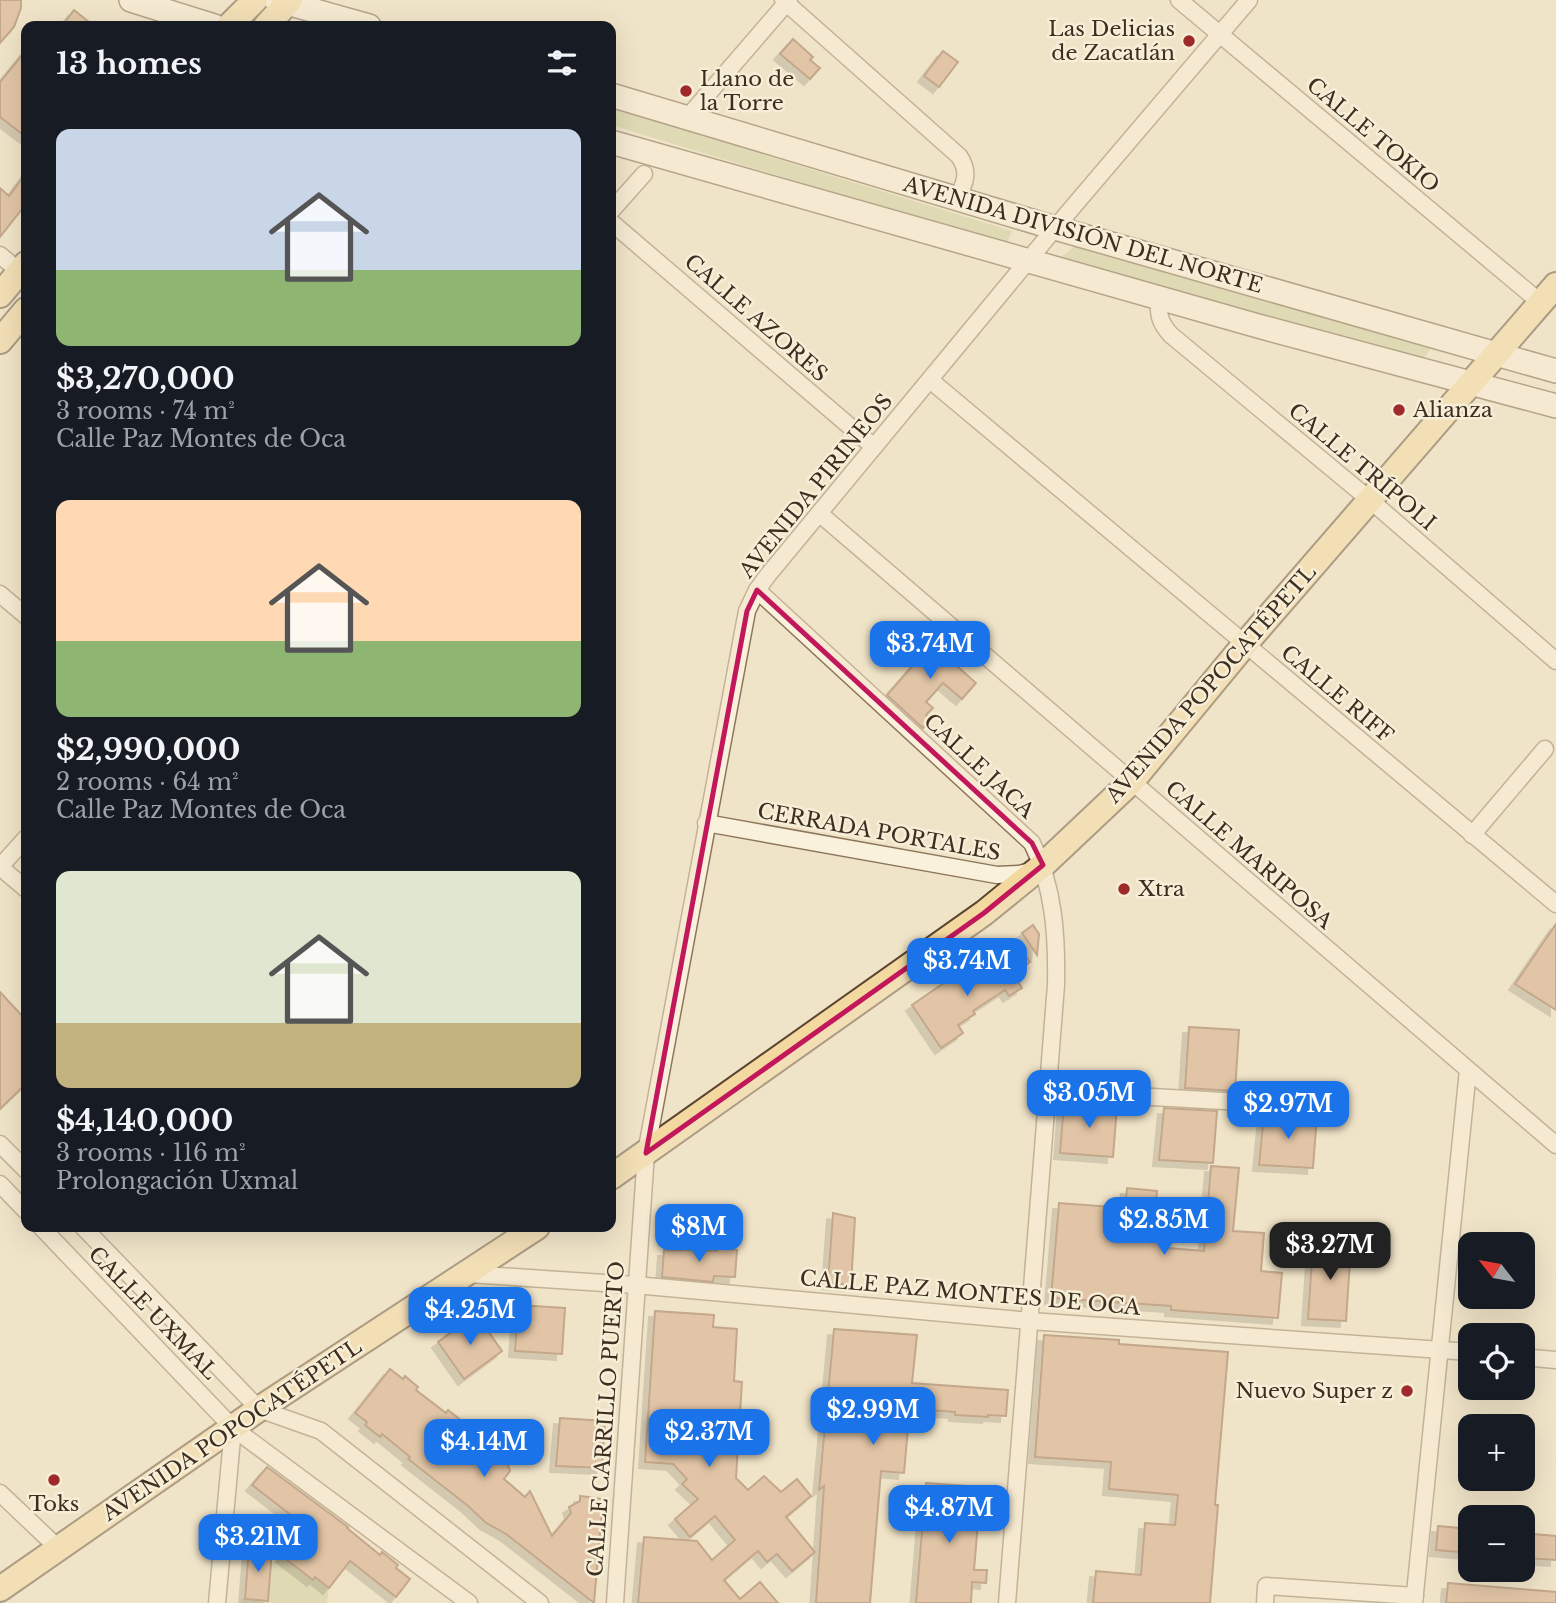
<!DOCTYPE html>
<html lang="en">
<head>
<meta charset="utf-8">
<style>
	:root { --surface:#171b24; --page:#242831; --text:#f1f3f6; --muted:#9ea1a6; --accent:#1a73e8 }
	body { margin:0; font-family:"Libre Baskerville",serif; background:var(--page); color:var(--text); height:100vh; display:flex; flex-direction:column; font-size:26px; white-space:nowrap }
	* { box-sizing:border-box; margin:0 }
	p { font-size:23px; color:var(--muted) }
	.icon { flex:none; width:38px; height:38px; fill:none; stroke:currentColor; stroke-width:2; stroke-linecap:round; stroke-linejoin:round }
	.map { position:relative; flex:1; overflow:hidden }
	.side { position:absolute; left:21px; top:21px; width:595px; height:1211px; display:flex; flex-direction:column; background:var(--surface); border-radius:14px; box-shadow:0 7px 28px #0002 }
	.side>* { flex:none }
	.needle { width:46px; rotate:301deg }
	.controls { position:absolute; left:1458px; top:1232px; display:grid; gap:14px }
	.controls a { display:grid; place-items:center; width:77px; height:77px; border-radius:14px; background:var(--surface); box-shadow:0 7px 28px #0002; font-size:35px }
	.price { position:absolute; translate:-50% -60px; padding:0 16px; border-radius:14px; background:var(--accent); color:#fff; font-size:23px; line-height:46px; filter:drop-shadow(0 2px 4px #0008) }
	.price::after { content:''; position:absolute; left:50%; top:42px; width:21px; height:16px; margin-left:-10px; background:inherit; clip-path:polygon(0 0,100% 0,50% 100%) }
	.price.active { background:#222; color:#fff }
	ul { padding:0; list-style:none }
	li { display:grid; align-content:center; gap:14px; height:371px; padding:0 35px }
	li span { display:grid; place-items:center; height:217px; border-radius:14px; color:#555 }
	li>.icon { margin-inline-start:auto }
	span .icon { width:126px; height:126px; fill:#fffc; stroke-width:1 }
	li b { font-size:30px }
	h2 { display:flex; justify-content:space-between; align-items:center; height:84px; padding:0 35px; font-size:30px }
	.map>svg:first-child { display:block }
	.green { fill:#c9cf9b }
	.building { fill:#cf9f7d; stroke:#8d5f41; stroke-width:2; filter:url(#shadow) }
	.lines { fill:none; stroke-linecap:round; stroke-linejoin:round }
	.minor-casing { stroke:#8d765c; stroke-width:19 }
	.secondary-casing { stroke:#6f573f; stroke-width:26 }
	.primary-casing { stroke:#5b4430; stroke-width:28 }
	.minor { stroke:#faf1dc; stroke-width:16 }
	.secondary { stroke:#faf1dc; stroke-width:23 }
	.primary { stroke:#f3d9a0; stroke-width:24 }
	.marked { fill:none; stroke:#c2185b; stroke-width:5; stroke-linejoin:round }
	.poi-dot { fill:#9e2a2b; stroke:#f7eed8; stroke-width:2.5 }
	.labels { text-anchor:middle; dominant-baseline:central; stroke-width:5; stroke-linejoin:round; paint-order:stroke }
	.poi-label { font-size:21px; fill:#3d2e20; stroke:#f7eed8; text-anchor:start }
	.street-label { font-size:21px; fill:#3d2e20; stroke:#f7eed8 }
</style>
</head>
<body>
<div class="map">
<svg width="1556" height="1603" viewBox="0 0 1556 1603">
	<defs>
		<filter id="shadow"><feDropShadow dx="-6" dy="6" stdDeviation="0" flood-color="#0004"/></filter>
	</defs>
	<rect width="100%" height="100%" fill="#f0e4c8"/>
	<g class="green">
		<polygon points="611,108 1012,231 1006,245 611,125"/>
		<polygon points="1075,246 1434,345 1421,361 1060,258"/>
		<polygon points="285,1553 297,1568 312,1580 315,1577 329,1588 327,1603 241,1603 241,1599 268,1600 271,1570 268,1566"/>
	</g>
	<g class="building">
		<polygon points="0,0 21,0 21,8 14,27 0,43"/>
		<polygon points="74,10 94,26 62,26"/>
		<polygon points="793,39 813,57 810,60 820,68 810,79 780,54"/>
		<polygon points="26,50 26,137 0,117 0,82"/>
		<polygon points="943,51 958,62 939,87 924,76"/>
		<polygon points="26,173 26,204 0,237 0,188 9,196"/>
		<polygon points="938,637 963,660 957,666 976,683 962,699 943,683 926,702 933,708 926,715 931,719 923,728 887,695"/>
		<polygon points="1556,924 1556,1010 1515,984"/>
		<polygon points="1033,925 1039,934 1037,955 1022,933"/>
		<polygon points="1020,948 1030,962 1013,974 1022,988 1009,996 1005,990 973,1011 975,1014 958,1025 963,1033 941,1048 912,1005 951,978 955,983 966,976 970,981"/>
		<polygon points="0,992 26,1020 26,1084 0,1109"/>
		<polygon points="1189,1027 1239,1030 1235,1091 1185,1088"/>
		<polygon points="1064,1103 1117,1106 1113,1157 1060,1153"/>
		<polygon points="1164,1108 1217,1111 1213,1163 1159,1160"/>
		<polygon points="1264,1114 1317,1115 1313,1168 1259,1165"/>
		<polygon points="1211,1166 1239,1168 1233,1231 1264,1233 1261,1271 1282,1273 1278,1318 1171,1310 1171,1306 1051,1298 1059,1203 1125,1208 1127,1188 1157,1191 1154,1221 1170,1222 1168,1248 1204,1251"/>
		<polygon points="833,1213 855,1218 851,1285 828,1283"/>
		<polygon points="1313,1244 1351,1246 1346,1321 1308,1319"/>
		<polygon points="717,1248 737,1250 735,1277 714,1276 713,1282 662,1277 664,1250 717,1251"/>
		<polygon points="518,1305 565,1308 562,1354 515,1351"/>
		<polygon points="655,1311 714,1315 713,1327 737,1329 734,1381 742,1382 736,1478 748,1490 764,1476 781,1492 797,1479 811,1496 786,1517 815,1552 792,1571 777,1554 767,1562 758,1551 724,1580 740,1599 760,1582 778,1603 638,1603 644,1537 697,1541 712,1560 735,1540 715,1516 690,1537 675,1519 698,1499 682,1484 687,1479 673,1464 645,1462"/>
		<polygon points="476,1314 502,1351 464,1379 438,1342"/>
		<polygon points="834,1329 917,1335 912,1383 1008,1390 1006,1416 988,1415 988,1417 955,1415 955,1412 928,1410 927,1417 909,1416 904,1473 881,1471 870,1603 816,1603 824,1486 819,1490"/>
		<polygon points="1044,1335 1119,1340 1119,1344 1228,1352 1215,1505 1218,1505 1210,1603 1093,1603 1096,1571 1141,1575 1145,1523 1175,1525 1178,1495 1109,1489 1111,1462 1035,1457"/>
		<polygon points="390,1369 403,1379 405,1376 418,1387 416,1390 446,1413 448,1410 476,1432 482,1425 515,1451 507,1462 510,1471 504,1479 525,1497 530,1491 552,1536 571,1513 569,1507 580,1501 580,1496 603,1499 594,1603 506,1534 486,1523 468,1506 408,1459 410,1457 382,1434 380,1437 365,1425 367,1422 355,1413"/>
		<polygon points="560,1418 605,1421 602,1468 556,1466"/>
		<polygon points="267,1467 348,1527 347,1528 380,1555 382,1552 398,1565 396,1568 410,1579 396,1597 350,1561 329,1588 315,1577 313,1580 282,1556 305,1526 252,1485"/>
		<polygon points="926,1483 981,1487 974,1570 987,1570 986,1583 972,1582 971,1603 916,1603"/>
		<polygon points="1438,1526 1470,1529 1470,1553 1436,1550"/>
		<polygon points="1522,1533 1556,1536 1556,1560 1522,1558"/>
		<polygon points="249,1547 272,1549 268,1601 245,1599"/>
		<polygon points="1448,1583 1556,1592 1556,1603 1446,1603"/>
	</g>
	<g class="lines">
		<g class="minor-casing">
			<g id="minor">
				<path d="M783 0 959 156C970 172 965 183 957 199"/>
				<polyline points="1179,0 1541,303"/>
				<polyline points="688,117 789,0"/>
				<polyline points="611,211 644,174"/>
				<polyline points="611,222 874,447"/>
				<polyline points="0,255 20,272"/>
				<path d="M1159 297C1158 314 1159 322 1171 335L1370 500 1556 661"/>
				<polyline points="930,380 1556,904"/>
				<polyline points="820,514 1556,1145"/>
				<path d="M757 590 1032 843C1054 887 1057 936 1056 985L1007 1603"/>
				<polyline points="0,594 26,616"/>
				<polyline points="706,823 997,875 1019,874 1031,871"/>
				<polyline points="1472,835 1545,749"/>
				<polyline points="0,867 26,838"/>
				<polyline points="0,867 26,889"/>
				<polyline points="1046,1091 1293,1105"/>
				<polyline points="0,1144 26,1170"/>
				<polyline points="0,1184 26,1211"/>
				<polyline points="41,1227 233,1428 469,1603"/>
				<polyline points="83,1227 259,1409 321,1431 540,1603"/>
				<polyline points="468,1274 635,1285 1030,1321 1470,1352"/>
				<polyline points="1522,1357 1556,1360"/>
				<polyline points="0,1493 58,1548"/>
				<polyline points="217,1603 233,1428"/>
				<polyline points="615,1603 646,1153 747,611 757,590 768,575 1055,228 1249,0"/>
				<polyline points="1265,1603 1266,1586 1415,1596"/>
				<polyline points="1414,1603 1468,1070"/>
			</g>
		</g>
		<g class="secondary-casing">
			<g id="secondary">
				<polyline points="131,0 214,26"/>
				<polyline points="276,0 369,26"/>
				<polyline points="611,95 1055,228 1556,371"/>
				<polyline points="611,142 1258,326 1556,406"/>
			</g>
		</g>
		<g class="primary-casing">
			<g id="primary">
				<polyline points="229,26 255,0"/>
				<polyline points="266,26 290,0"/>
				<polyline points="0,295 26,264"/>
				<polyline points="0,341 26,310"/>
				<polyline points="611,1177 984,913 1043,865 1132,781 1245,644 1556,285"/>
				<polyline points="0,1589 259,1409 537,1227"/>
			</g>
		</g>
		<use href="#minor" class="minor"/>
		<use href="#secondary" class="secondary"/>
		<use href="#primary" class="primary"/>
	</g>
	<path d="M0 0H1556V1603H0ZM757 590 1032 843 1043 865 984 913 646 1153 747 611Z" fill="#f0e4c8" fill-opacity=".55" fill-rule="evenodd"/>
	<path class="marked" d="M757 590 1032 843 1043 865 984 913 646 1153 747 611Z"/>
	<g class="poi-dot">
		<circle cx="1189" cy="41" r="7"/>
		<circle cx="686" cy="91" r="7"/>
		<circle cx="1399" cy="410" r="7"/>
		<circle cx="1124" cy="889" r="7"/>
		<circle cx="1407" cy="1391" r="7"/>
		<circle cx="54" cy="1480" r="7"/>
	</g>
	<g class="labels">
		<g class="poi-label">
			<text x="1175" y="29" text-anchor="end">Las Delicias<tspan x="1175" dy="24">de Zacatlán</tspan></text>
			<text x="700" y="79">Llano de<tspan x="700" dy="24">la Torre</tspan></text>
			<text x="1413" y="410">Alianza</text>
			<text x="1138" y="889">Xtra</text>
			<text x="1393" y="1391" text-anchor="end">Nuevo Super z</text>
			<text x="54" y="1504" text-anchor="middle">Toks</text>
		</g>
		<g class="street-label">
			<text transform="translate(1373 135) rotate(40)">CALLE TOKIO</text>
			<text transform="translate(1083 235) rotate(16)">AVENIDA DIVISIÓN DEL NORTE</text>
			<text transform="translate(756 318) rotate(41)">CALLE AZORES</text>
			<text transform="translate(1362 467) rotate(40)">CALLE TRÍPOLI</text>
			<text transform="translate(816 486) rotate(-51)">AVENIDA PIRINEOS</text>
			<text transform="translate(1211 684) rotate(-49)">AVENIDA POPOCATÉPETL</text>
			<text transform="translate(1337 694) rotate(40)">CALLE RIFF</text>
			<text transform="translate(979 766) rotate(43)">CALLE JACA</text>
			<text transform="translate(879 832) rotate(10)">CERRADA PORTALES</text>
			<text transform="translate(1249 855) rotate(41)">CALLE MARIPOSA</text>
			<text transform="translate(970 1293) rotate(5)">CALLE PAZ MONTES DE OCA</text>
			<text transform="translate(153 1313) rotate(46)">CALLE UXMAL</text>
			<text transform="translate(606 1419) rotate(-86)">CALLE CARRILLO PUERTO</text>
			<text transform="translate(232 1430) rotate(-34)">AVENIDA POPOCATÉPETL</text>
		</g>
	</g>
</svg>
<div class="controls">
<a><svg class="needle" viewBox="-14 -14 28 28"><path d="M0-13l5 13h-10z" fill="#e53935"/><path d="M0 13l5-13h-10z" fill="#9ea1a6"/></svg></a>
<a><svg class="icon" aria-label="locate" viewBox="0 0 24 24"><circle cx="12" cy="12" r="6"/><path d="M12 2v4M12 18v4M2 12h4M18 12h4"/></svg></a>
<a>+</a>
<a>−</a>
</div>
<b class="price" style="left:930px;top:681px">$3.74M</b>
<b class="price" style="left:967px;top:998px">$3.74M</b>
<b class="price" style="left:1089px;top:1130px">$3.05M</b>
<b class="price" style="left:1288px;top:1141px">$2.97M</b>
<b class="price" style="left:1164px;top:1257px">$2.85M</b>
<b class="price" style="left:699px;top:1264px">$8M</b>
<b class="price active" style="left:1330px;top:1282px">$3.27M</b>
<b class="price" style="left:470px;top:1347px">$4.25M</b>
<b class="price" style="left:873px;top:1447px">$2.99M</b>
<b class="price" style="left:709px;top:1469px">$2.37M</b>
<b class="price" style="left:484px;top:1479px">$4.14M</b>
<b class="price" style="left:949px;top:1545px">$4.87M</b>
<b class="price" style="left:258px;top:1574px">$3.21M</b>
<section class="side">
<h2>13 homes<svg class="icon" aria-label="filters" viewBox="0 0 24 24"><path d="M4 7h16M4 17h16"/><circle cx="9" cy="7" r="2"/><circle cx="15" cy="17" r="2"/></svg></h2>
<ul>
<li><span style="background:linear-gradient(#c9d6e8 65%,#8fb573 0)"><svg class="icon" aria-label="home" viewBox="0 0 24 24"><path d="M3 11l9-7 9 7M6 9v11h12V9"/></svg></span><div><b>$3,270,000</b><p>3 rooms · 74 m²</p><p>Calle Paz Montes de Oca</p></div></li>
<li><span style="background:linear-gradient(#ffd9b3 65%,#8fb573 0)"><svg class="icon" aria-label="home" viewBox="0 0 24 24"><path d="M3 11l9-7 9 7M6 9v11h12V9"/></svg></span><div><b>$2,990,000</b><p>2 rooms · 64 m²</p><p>Calle Paz Montes de Oca</p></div></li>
<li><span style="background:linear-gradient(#dfe7d0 70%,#c2b280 0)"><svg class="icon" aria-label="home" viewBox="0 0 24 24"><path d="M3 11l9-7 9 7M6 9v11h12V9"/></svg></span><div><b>$4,140,000</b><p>3 rooms · 116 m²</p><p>Prolongación Uxmal</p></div></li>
</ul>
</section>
</div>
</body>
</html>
